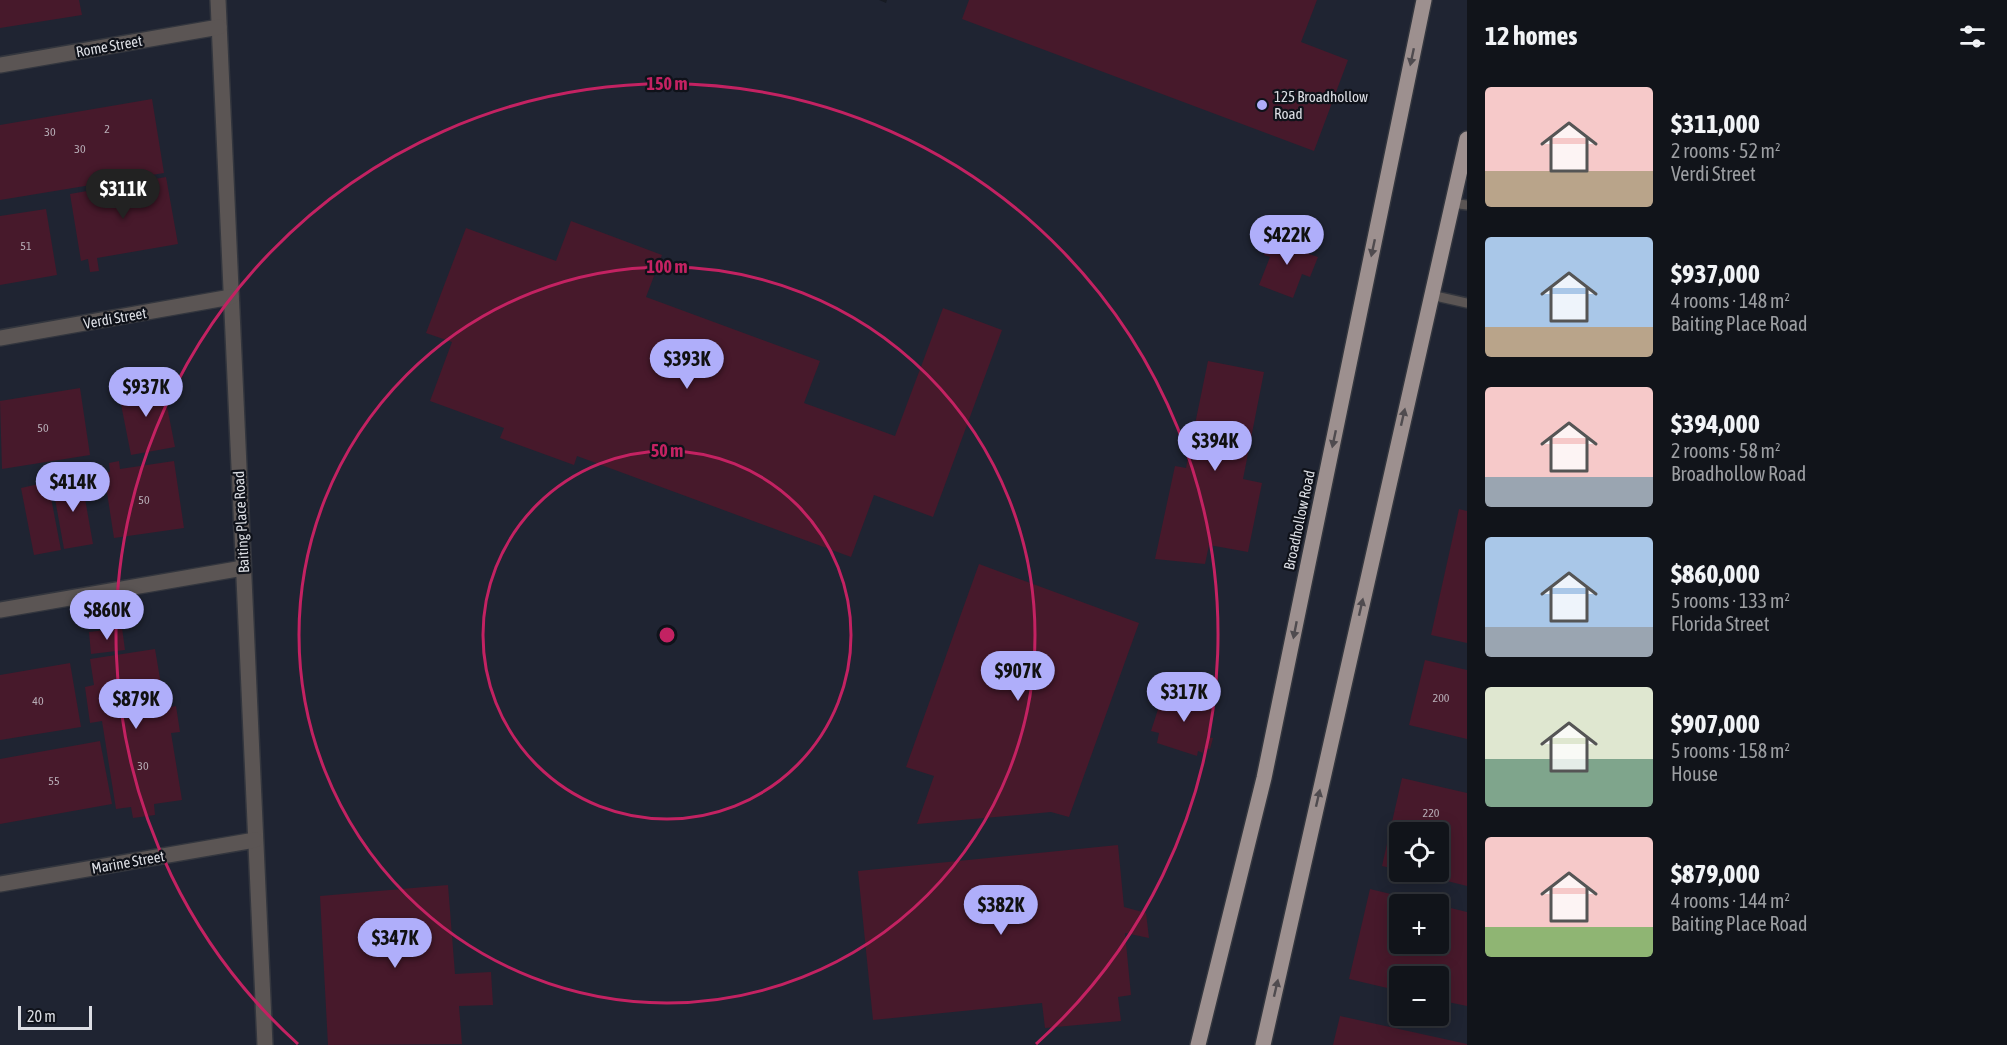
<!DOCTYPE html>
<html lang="en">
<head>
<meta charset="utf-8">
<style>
	:root { --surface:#11141a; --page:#1a1d23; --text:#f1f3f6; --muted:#9c9ea2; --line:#303339; --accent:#afaefa }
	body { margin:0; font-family:"Asap Condensed",sans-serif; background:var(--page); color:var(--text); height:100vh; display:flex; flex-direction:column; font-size:22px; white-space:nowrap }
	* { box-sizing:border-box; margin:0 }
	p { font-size:20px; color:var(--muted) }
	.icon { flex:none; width:33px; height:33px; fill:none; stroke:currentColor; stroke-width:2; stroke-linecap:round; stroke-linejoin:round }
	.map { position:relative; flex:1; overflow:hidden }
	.details { display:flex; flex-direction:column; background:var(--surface); width:540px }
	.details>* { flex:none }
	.fabs { position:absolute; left:1389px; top:822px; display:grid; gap:12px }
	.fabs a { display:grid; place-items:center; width:60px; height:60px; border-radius:6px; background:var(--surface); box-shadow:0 3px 15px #0003,0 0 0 2px var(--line); font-size:30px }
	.scale { position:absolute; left:18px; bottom:15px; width:74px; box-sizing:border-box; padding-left:6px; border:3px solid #dcdee4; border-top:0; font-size:16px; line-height:21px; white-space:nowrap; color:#dcdee4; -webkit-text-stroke:4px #0f121a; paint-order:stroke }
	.price { position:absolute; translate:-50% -51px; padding:0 14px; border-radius:21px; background:var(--accent); color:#111; font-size:20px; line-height:39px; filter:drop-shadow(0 2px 3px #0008) }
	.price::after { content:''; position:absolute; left:50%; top:36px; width:18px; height:14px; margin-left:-9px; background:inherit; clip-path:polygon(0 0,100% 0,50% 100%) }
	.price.current { background:#222; color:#fff }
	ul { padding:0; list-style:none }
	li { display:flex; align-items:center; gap:18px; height:150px; padding:0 18px }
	li span { display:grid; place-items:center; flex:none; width:168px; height:120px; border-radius:6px; color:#555 }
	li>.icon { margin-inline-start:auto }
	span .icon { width:72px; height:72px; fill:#fffc; stroke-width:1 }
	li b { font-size:26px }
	h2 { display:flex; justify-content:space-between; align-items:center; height:72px; padding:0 18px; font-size:26px }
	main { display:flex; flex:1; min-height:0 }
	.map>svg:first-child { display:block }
	.built { fill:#1f2432; fill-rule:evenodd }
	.building { fill:#47192b }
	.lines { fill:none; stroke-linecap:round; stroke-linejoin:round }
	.service-casing { stroke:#33363e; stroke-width:12 }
	.minor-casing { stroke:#33363e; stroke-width:18 }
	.primary-casing { stroke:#33363e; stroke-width:18 }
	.service { stroke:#5b5554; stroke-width:9 }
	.minor { stroke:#5b5554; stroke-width:15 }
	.primary { stroke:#9d908f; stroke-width:15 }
	.oneway { fill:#4f4b4f }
	.ring { fill:none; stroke:#c32262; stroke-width:3 }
	.poi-dot { fill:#afaefa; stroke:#0f121a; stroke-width:2 }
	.labels { text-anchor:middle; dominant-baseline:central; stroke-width:4.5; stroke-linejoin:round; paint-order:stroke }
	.number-label { font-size:12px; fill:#b7adb6 }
	.street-label { font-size:15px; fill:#dcdee4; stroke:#0f121a }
	.poi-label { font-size:15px; fill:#dcdee4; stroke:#0f121a; text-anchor:start }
	.centre { fill:#c32262; stroke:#0f121a; stroke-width:3 }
	.ring-label { font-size:18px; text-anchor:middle; font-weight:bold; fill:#c32262; stroke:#0f121a; stroke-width:4.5; stroke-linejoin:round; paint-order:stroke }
</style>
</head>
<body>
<main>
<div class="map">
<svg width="1467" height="1045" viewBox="0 0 1467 1045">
	<rect width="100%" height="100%" fill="#171b23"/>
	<path class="built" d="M0 0H879L886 3 887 0H1467V1045H0ZM1400 832H1438V872H1400ZM1400 904H1438V944H1400ZM1400 976H1438V1016H1400Z"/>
	<g class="building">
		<polygon points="0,0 79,0 82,15 0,28"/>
		<polygon points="969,0 1317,0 1301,42 1348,60 1314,151 962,19"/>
		<polygon points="152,99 164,173 0,200 0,125"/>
		<polygon points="166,177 178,244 97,258 99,271 90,272 88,259 81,261 70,194"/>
		<polygon points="46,209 57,275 0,285 0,216"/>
		<polygon points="571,221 662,255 646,297 820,361 804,403 895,436 943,308 1002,330 933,517 874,495 851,557 577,456 574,465 500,438 504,428 430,401 452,342 426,333 466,228 556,261"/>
		<polygon points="1278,235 1311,249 1309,254 1318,257 1310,277 1302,274 1293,298 1259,285 1270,257 1264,255 1272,236 1277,238"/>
		<polygon points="1208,361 1264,372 1243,479 1262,483 1248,552 1209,545 1205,564 1155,559 1175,466 1186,468"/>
		<polygon points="162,381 175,447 131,455 118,389"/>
		<polygon points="80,388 90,455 2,469 0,401"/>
		<polygon points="119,461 120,469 174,461 184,528 114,538 104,473 110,472 109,463"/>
		<polygon points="81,476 93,544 64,549 52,482"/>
		<polygon points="48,482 61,550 34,555 21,488"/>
		<polygon points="1459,509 1467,511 1467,643 1431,635"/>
		<polygon points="979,564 1139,623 1069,817 1051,812 917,824 934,776 906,767"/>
		<polygon points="122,628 125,650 91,654 89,632"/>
		<polygon points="155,649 165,708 176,706 180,732 171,733 182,800 154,804 155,815 133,818 131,807 116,809 102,721 90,723 85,687 94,685 90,659"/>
		<polygon points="1425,660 1467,670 1467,739 1409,725"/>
		<polygon points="70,663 81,727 0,740 0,675"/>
		<polygon points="1164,691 1215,704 1207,737 1213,738 1210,749 1204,748 1203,753 1198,751 1197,756 1157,743 1159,733 1151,731"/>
		<polygon points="100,741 112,804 0,824 0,759"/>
		<polygon points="1402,778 1467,793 1467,886 1411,872 1438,872 1438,832 1400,832 1400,870 1382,866"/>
		<polygon points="1118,845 1124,907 1146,913 1149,938 1125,933 1131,995 1118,997 1121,1021 1045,1028 1042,1003 873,1020 858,871"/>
		<polygon points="448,885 455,974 491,972 493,1005 459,1006 462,1044 328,1045 320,896"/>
		<polygon points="1370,889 1432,904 1400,904 1400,944 1438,944 1438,905 1467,912 1467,1006 1438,1000 1438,976 1400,976 1400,991 1349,979"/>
		<polygon points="1340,1016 1467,1044 1467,1045 1333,1045"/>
	</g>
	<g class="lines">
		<g class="service-casing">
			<g id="service">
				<polyline points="1451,203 1467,205"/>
				<polyline points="1431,295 1467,303"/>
			</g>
		</g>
		<g class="minor-casing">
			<g id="minor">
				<polyline points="218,0 265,1045"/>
				<polyline points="0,65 219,27"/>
				<polyline points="0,338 231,297"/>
				<polyline points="0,610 243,568"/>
				<polyline points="0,884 255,840"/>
			</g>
		</g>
		<g class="primary-casing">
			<g id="primary">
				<polyline points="1198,1045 1264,778 1424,0"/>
				<polyline points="1263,1045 1467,139"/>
			</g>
		</g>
		<use href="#service" class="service"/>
		<use href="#minor" class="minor"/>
		<use href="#primary" class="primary"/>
	</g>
	<defs><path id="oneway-solid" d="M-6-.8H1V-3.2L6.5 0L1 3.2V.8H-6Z" transform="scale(1.5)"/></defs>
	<g class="oneway">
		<use href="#oneway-solid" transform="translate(1412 57) rotate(102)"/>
		<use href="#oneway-solid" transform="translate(1373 248) rotate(102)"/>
		<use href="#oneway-solid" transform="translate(1403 417) rotate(-77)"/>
		<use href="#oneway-solid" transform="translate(1334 439) rotate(102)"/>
		<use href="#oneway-solid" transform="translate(1361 607) rotate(-77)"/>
		<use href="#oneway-solid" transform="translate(1295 630) rotate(101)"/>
		<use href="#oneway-solid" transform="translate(1318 798) rotate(-77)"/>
		<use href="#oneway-solid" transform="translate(1276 988) rotate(-77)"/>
	</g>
	<g class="ring">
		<circle cx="667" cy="635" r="184"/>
		<circle cx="667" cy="635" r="368"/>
		<path d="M298 1044A551 551 0 1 1 1036 1044"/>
	</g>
	<circle class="poi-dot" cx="1262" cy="105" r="6"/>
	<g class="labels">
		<g class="number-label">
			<text x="107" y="129">2</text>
			<text x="50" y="132">30</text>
			<text x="80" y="149">30</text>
			<text x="26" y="246">51</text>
			<text x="43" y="428">50</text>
			<text x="144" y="500">50</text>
			<text x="1441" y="698">200</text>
			<text x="38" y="701">40</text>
			<text x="143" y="766">30</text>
			<text x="54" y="781">55</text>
			<text x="1431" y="813">220</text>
		</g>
		<g class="street-label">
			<text transform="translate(109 46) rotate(-10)">Rome Street</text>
			<text transform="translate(115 318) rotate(-10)">Verdi Street</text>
			<text transform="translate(1299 520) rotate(-78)">Broadhollow Road</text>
			<text transform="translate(241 522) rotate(-93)">Baiting Place Road</text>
			<text transform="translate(128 862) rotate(-10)">Marine Street</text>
		</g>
		<g class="poi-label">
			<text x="1274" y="96">125 Broadhollow<tspan x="1274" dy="17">Road</tspan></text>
		</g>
	</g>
	<circle cx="667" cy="635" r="9" class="centre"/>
	<g class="ring-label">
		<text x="667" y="90">150 m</text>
		<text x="667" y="273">100 m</text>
		<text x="667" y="457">50 m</text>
	</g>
</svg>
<div class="fabs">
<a><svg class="icon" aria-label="locate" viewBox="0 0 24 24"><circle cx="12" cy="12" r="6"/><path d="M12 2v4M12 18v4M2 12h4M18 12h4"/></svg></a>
<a>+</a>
<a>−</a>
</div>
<div class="scale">20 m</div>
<b class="price current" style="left:123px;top:220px">$311K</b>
<b class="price" style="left:1287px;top:266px">$422K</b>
<b class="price" style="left:687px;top:390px">$393K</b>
<b class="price" style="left:146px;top:418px">$937K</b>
<b class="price" style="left:1215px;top:472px">$394K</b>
<b class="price" style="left:73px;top:513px">$414K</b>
<b class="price" style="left:107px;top:641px">$860K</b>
<b class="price" style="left:1018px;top:702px">$907K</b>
<b class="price" style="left:1184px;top:723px">$317K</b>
<b class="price" style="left:136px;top:730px">$879K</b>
<b class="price" style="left:1001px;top:936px">$382K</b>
<b class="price" style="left:395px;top:969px">$347K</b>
</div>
<section class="details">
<h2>12 homes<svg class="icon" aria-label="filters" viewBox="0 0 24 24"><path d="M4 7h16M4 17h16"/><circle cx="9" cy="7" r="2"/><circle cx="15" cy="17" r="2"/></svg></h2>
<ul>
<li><span style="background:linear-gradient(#f6c9c9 70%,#b9a48a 0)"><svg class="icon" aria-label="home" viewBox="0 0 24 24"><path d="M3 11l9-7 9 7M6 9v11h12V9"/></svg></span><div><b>$311,000</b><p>2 rooms · 52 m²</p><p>Verdi Street</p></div></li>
<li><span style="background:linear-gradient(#a9c7e8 75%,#b9a48a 0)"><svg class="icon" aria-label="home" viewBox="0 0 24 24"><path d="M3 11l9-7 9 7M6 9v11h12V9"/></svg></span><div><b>$937,000</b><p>4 rooms · 148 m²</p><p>Baiting Place Road</p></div></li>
<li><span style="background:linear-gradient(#f6c9c9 75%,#9aa5b1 0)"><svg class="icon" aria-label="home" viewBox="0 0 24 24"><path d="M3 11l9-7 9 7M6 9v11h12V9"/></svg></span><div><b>$394,000</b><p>2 rooms · 58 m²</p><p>Broadhollow Road</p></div></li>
<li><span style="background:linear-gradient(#a9c7e8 75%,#9aa5b1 0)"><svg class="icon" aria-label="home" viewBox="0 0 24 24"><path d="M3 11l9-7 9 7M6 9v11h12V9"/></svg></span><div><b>$860,000</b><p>5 rooms · 133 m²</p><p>Florida Street</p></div></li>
<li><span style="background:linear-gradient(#dfe7d0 60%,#7fa58c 0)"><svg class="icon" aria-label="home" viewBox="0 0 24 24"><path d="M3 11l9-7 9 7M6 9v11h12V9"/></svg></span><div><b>$907,000</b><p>5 rooms · 158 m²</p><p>House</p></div></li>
<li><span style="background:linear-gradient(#f6c9c9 75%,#8fb573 0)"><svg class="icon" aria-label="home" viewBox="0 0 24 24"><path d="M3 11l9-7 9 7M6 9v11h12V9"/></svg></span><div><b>$879,000</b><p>4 rooms · 144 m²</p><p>Baiting Place Road</p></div></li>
</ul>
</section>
</main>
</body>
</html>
